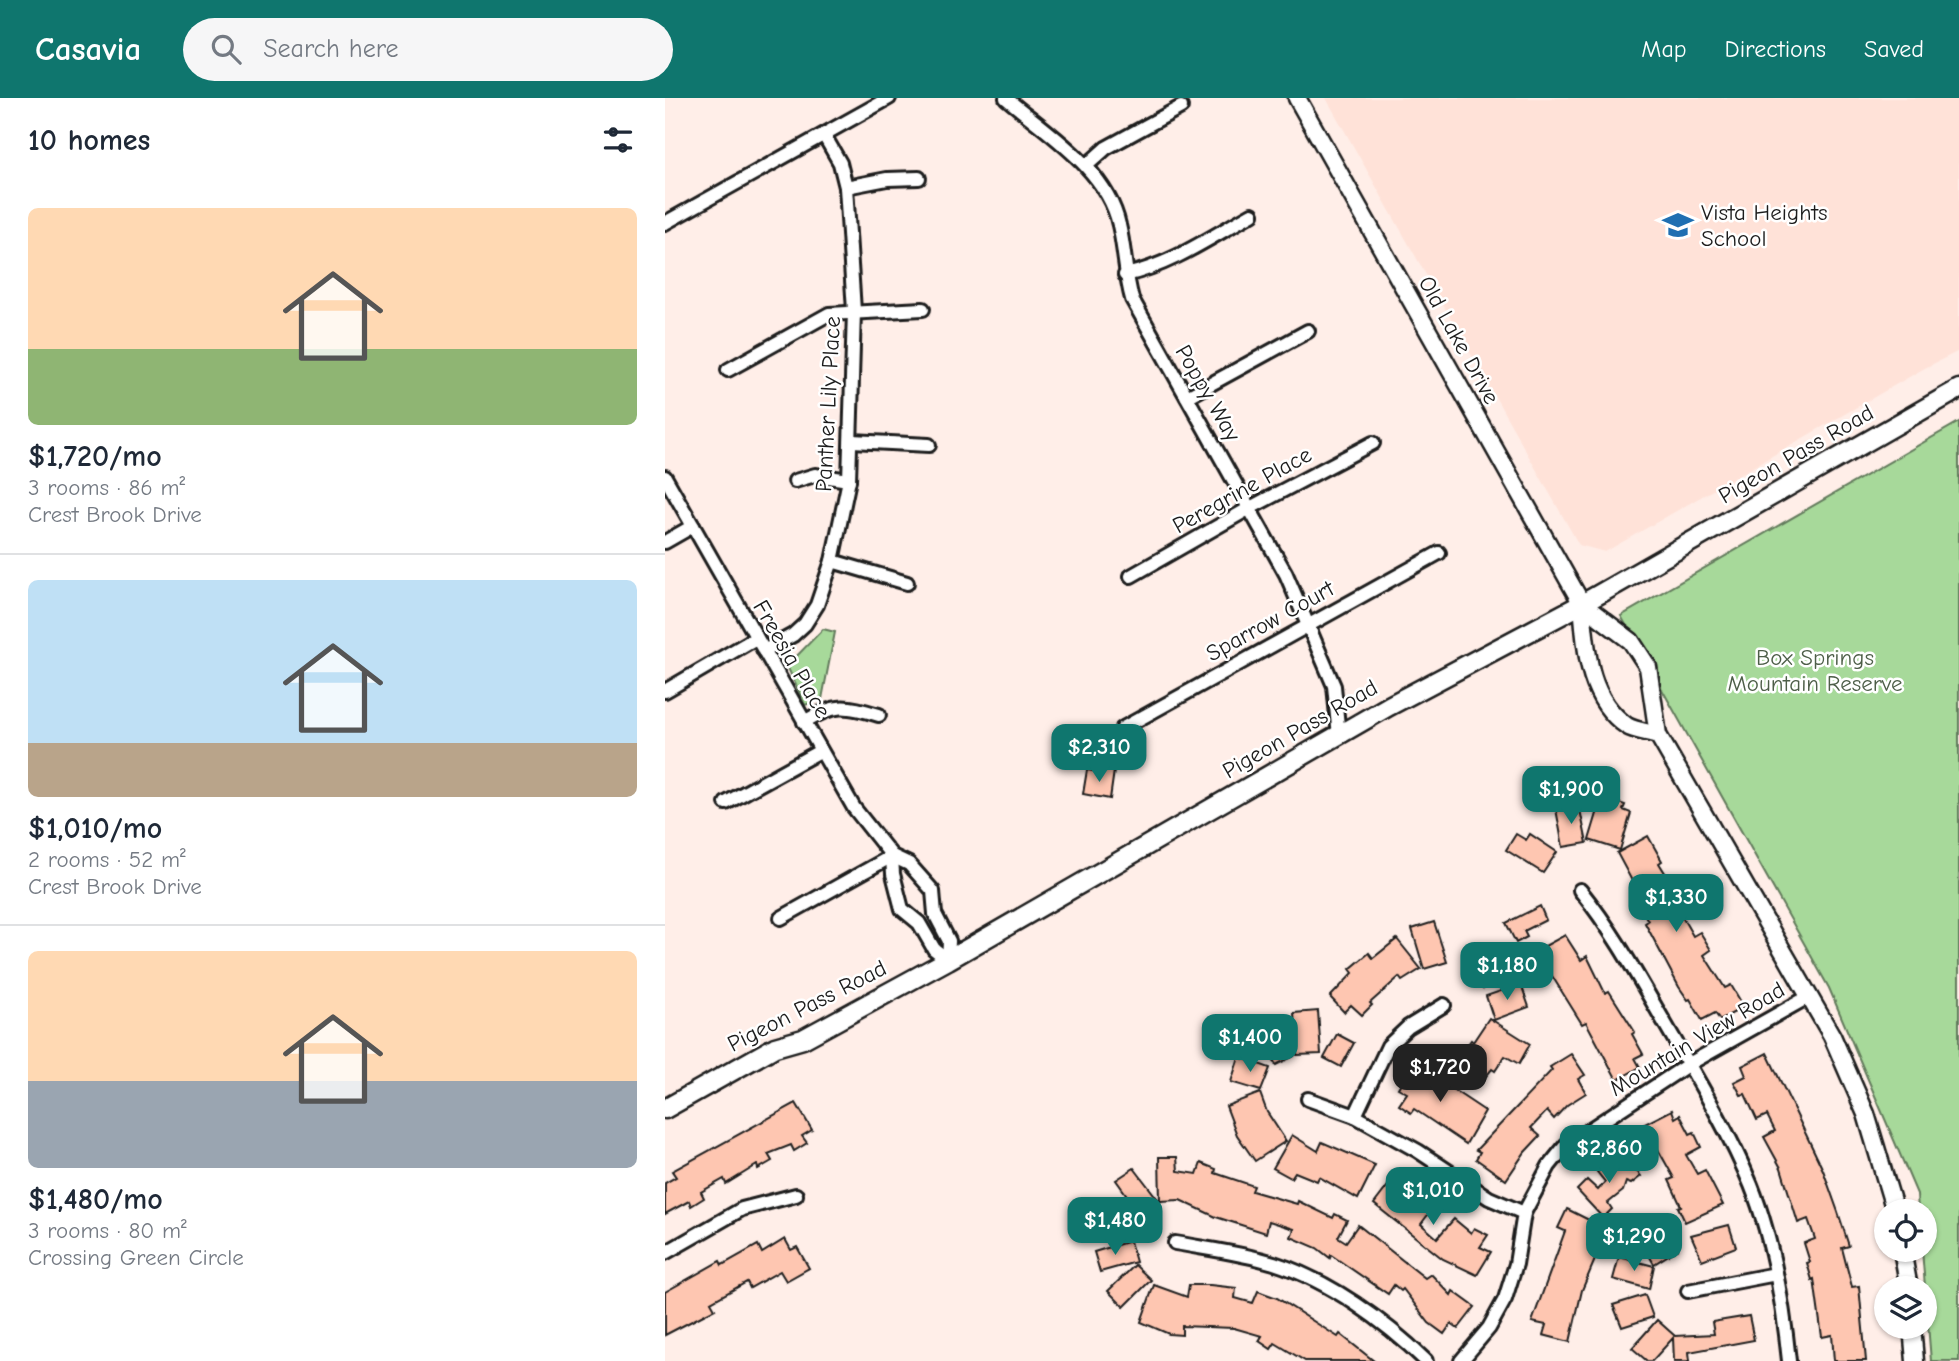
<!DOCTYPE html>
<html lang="en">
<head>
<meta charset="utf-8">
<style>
	:root { --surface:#fff; --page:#f6f6f7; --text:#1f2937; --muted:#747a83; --line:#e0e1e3; --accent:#0f766e }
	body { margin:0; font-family:"Comic Neue",sans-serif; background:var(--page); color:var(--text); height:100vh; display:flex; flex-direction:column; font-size:26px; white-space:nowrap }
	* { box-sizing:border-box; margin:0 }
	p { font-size:23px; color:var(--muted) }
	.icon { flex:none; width:38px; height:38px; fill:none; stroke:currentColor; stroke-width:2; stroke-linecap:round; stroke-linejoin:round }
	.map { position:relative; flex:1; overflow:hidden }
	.details { display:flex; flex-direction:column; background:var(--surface); width:665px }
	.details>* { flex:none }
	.fabs { position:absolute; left:1209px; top:1101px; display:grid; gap:14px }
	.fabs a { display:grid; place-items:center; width:63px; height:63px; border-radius:50%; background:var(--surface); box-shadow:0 2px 5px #0004; font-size:35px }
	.price { position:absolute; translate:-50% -60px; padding:0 16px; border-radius:14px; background:var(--accent); color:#fff; font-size:23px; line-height:46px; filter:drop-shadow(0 2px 4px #0008) }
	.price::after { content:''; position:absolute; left:50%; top:42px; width:21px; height:16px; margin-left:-10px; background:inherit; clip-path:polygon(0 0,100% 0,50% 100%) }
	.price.on { background:#222; color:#fff }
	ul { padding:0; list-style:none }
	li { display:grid; align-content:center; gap:14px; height:371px; padding:0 28px }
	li+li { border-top:2px solid var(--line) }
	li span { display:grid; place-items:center; height:217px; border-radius:10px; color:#555 }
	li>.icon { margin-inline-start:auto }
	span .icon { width:126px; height:126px; fill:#fffc; stroke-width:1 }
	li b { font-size:30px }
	h2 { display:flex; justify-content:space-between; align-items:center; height:84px; padding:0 28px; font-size:30px }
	header { display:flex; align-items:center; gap:42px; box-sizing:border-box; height:98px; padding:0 35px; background:var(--accent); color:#fff }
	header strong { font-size:33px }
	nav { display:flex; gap:38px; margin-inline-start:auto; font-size:24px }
	.search { width:490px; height:63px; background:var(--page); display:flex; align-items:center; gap:18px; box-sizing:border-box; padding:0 24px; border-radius:38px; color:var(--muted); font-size:26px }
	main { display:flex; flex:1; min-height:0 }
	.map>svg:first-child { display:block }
	.built { fill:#ffe2d8 }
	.green { fill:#a7d99a; stroke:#627a5b; stroke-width:2 }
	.building { fill:#fec6b1; stroke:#1c1c1c; stroke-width:2 }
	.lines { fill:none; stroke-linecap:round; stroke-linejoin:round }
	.minor-casing { stroke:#1c1c1c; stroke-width:18 }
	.tertiary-casing { stroke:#1c1c1c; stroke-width:21 }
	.secondary-casing { stroke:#1c1c1c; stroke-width:23 }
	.minor { stroke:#fff; stroke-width:12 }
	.tertiary { stroke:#fff; stroke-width:16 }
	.secondary { stroke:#fff; stroke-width:18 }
	.labels { text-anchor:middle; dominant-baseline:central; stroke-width:5; stroke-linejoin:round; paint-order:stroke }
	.poi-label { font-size:23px; fill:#1c1c1c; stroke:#fff; text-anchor:start }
	.street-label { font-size:23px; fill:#1c1c1c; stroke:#fff }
	.park-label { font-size:23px; fill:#4d5e48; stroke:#fff }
</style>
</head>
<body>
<header>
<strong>Casavia</strong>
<div class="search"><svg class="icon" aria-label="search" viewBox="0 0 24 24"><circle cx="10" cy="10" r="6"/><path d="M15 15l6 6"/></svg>Search here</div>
<nav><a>Map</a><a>Directions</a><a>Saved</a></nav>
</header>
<main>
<section class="details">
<h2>10 homes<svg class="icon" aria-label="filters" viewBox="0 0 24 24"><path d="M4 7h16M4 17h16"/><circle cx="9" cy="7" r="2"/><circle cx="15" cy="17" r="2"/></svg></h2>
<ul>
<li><span style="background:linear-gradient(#ffd9b3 65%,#8fb573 0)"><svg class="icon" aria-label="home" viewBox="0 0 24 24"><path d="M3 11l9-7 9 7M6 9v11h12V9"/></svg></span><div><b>$1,720/mo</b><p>3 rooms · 86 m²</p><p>Crest Brook Drive</p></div></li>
<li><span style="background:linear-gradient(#bfe0f5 75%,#b9a48a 0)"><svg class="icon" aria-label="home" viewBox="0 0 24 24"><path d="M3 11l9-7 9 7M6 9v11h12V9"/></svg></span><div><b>$1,010/mo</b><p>2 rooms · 52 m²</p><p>Crest Brook Drive</p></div></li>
<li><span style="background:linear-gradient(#ffd9b3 60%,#9aa5b1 0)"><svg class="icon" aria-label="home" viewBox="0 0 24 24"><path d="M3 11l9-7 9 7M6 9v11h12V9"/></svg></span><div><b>$1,480/mo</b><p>3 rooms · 80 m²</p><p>Crossing Green Circle</p></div></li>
</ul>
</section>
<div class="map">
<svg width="1294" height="1263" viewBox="0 0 1294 1263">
	<rect width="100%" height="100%" fill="#ffeee8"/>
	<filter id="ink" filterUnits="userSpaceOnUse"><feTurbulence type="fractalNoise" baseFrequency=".0143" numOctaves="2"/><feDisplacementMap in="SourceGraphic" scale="14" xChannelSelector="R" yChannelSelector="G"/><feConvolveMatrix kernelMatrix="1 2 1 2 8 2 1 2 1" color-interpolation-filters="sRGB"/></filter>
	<g filter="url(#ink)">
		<polygon class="built" points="661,0 1294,0 1294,253 1258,271 940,454 914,447"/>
		<g class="green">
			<polygon points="1294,324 1294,1263 1266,1263 1257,1152 1260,1152 1260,1113 1253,1113 1252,1096 1164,890 956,518"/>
			<polygon points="158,531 170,534 157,601 140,607 122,568"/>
		</g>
		<g class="building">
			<polygon points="435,671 449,673 445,701 418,696 422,672 435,674"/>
			<polygon points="937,699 960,707 958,712 966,715 955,752 924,742"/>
			<polygon points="914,707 922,745 898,749 891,711"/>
			<polygon points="851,736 861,742 865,736 892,754 878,775 841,752"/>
			<polygon points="983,738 997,763 994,765 1012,794 1021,815 1016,817 1028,838 1035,834 1046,852 1039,857 1060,890 1066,887 1079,909 1055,922 1050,915 1037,922 1025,901 1023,902 1014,889 980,825 983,823 970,798 974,796 952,755"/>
			<polygon points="875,808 881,822 859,833 862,839 851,845 841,825"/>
			<polygon points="769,824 782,864 759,871 747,831"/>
			<polygon points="900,837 916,862 922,858 940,895 944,893 970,934 967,936 978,956 970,960 975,969 952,982 921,924 917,926 884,873 879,876 867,855"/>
			<polygon points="732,841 756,871 737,883 734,879 705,905 707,907 697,917 686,907 679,914 665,899 688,875 685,871 704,855 708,860"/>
			<polygon points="834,851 848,867 818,891 805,876"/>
			<polygon points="856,886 864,909 829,922 821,898"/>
			<polygon points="653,913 656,956 632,957 629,915"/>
			<polygon points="824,920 865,946 854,966 840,958 830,973 827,971 818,982 791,962 806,942 808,944"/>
			<polygon points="613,925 629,958 611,967 593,935"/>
			<polygon points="672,936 689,945 676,969 659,960"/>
			<polygon points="1102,955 1158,1072 1173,1114 1184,1148 1177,1150 1187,1189 1194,1188 1201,1263 1169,1263 1167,1237 1157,1239 1149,1181 1147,1182 1142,1165 1145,1164 1139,1145 1150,1141 1143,1121 1133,1125 1116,1070 1099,1039 1110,1033 1102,1017 1092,1022 1080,996 1076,997 1069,984 1081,978 1077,968"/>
			<polygon points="906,956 920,977 913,981 921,995 902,1007 889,1021 882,1013 866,1030 875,1038 860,1054 841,1082 811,1061 815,1054 811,1052 887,972 885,969"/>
			<polygon points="574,959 605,970 596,993 566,984"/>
			<polygon points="748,965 820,1013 801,1046 749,1011 746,1015 734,1007 742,995 733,990"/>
			<polygon points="595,995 602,1014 621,1043 590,1063 572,1037 561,1008"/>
			<polygon points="131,1005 147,1032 137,1038 142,1045 129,1053 126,1047 103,1056 107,1063 93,1071 92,1067 61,1086 59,1081 36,1094 39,1100 26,1108 24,1103 0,1116 0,1085 11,1079 7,1073"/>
			<polygon points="1007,1012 1010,1020 1015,1017 1025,1036 1029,1034 1036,1049 1021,1057 1032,1076 1040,1072 1058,1107 1020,1124 1013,1109 1016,1108 1004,1082 1009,1080 991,1048 988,1050 976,1028"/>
			<polygon points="627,1037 653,1053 657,1044 710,1067 693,1101 654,1079 652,1083 630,1074 626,1080 608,1070"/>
			<polygon points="951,1058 957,1066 963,1062 976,1078 966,1086 961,1084 958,1093 943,1105 947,1111 938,1120 912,1092 922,1082 933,1092 940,1084 932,1074"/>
			<polygon points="494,1059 512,1059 513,1073 532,1076 536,1065 551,1071 550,1075 589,1088 587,1093 632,1106 633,1103 668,1120 670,1116 682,1122 673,1139 681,1144 693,1127 760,1180 766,1176 786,1197 788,1193 810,1209 793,1231 786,1226 779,1236 764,1225 738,1191 736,1193 729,1187 723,1196 666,1157 665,1160 652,1150 626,1139 629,1131 604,1123 601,1135 551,1119 515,1102 495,1103"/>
			<polygon points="469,1070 495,1104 476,1117 451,1082"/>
			<polygon points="732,1076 771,1106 756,1126 772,1140 789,1121 806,1135 809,1130 823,1137 815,1149 826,1154 812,1177 778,1161 709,1106"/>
			<polygon points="902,1111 936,1128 924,1153 932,1157 917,1192 905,1244 878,1237 881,1227 867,1224 900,1133 893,1130"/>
			<polygon points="992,1118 1001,1133 996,1135 999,1144 1007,1142 1013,1151 989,1166 969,1131"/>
			<polygon points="1064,1127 1071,1149 1037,1162 1026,1137"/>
			<polygon points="120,1141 126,1152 132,1149 144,1170 121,1183 115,1173 85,1190 82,1184 46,1204 50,1211 0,1237 0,1194 55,1163 57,1167 93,1147 97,1155"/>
			<polygon points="465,1143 471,1164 435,1174 429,1154"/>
			<polygon points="954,1159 989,1168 984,1191 948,1181"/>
			<polygon points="470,1167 486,1182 459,1209 443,1193"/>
			<polygon points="489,1187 522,1199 524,1187 545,1187 571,1190 570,1200 588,1205 593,1193 612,1200 673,1239 675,1236 709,1263 640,1263 610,1245 606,1251 594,1243 597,1238 569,1230 517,1228 517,1237 504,1236 476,1224"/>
			<polygon points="980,1197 988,1219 957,1229 948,1207"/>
			<polygon points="1084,1218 1089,1242 1024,1254 1025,1263 1009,1263 1008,1240 987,1263 982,1263 967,1250 992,1222 1010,1238 1049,1236 1047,1224"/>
		</g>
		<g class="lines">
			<g class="minor-casing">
				<g id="minor">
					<path d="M341 0C382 35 442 71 454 127 460 152 460 176 467 201L621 476 669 588 674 638"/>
					<polyline points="421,68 441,50 516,9"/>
					<polyline points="181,89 222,81 254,80"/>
					<polyline points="0,125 224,0"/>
					<path d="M460 177C506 167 546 139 587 116"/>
					<polyline points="63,272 164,216 258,211"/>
					<polyline points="522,299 643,233"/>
					<polyline points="187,343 264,347"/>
					<polyline points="0,379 189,710 227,758 244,766 268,793 270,816 284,843 283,862"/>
					<polyline points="130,383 150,377 184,382"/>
					<polyline points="0,444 28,428"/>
					<polyline points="167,463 242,485"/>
					<polyline points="466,478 585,410 708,345"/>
					<polyline points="99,553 128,537 140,526 152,507 167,463 184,382 189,213 181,89 175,65 159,37"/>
					<polyline points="0,593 91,540"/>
					<path d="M139 624C170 605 180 607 214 617"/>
					<polyline points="458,630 774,455"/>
					<polyline points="61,705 155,653"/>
					<polyline points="227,758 228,776 237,811 254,825 269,851 283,862"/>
					<path d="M915 792C948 833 972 877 998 922 1029 976 1062 1029 1086 1087 1108 1142 1118 1204 1124 1263"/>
					<polyline points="116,820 227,758"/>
					<polyline points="643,1001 690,1018 753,1053 824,1100 859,1115"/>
					<polyline points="690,1018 723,948 743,929 779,907"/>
					<path d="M510 1145C543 1151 577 1155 609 1165 665 1183 720 1223 761 1263"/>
					<polyline points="0,1155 77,1111 131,1097"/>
					<polyline points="1023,1193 1111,1176"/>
					<polyline points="796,1263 824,1230 840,1201 851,1166 859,1115 884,1068 901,1047 1024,966 1145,898"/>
				</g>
			</g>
			<g class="tertiary-casing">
				<g id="tertiary">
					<polyline points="632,0 917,506 966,543 983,569 993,637 1167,938 1201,1016 1230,1113"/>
					<path d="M917 506C921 550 922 600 962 628 970 633 984 634 993 637"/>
					<polyline points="1237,1152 1244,1190"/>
					<polyline points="1247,1228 1250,1263"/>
				</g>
			</g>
			<g class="secondary-casing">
				<polyline id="secondary" points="0,1011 110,949 138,941 283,862 724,608 917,506 1294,291"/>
			</g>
			<use href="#minor" class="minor"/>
			<use href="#tertiary" class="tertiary"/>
			<use href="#secondary" class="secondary"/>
		</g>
	</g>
	<defs>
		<g id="school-bare" transform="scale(2.415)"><path d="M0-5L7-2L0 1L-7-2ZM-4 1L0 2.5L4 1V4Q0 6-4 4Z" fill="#1f6fb2" stroke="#fff" stroke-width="2.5" paint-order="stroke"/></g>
	</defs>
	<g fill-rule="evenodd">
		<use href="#school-bare" x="1013" y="127"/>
	</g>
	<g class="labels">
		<g class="poi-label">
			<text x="1036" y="114">Vista Heights<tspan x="1036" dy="26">School</tspan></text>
		</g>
		<g class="street-label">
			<text transform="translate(794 242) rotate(61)">Old Lake Drive</text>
			<text transform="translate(543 295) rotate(60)">Poppy Way</text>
			<text transform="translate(163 306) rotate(-87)">Panther Lily Place</text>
			<text transform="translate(1131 356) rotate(-30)">Pigeon Pass Road</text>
			<text transform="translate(577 392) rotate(-29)">Peregrine Place</text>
			<text transform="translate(605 523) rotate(-29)">Sparrow Court</text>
			<text transform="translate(127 561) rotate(60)">Freesia Place</text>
			<text transform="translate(635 631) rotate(-30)">Pigeon Pass Road</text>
			<text transform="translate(142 908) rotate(-27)">Pigeon Pass Road</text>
			<text transform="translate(1032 941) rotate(-31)">Mountain View Road</text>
		</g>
		<g class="park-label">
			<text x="1150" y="559">Box Springs<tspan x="1150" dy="26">Mountain Reserve</tspan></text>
		</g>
	</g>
</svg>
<div class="fabs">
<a><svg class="icon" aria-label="locate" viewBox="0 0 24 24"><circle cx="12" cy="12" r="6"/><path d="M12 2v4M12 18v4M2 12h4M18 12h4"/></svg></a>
<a><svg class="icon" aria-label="layers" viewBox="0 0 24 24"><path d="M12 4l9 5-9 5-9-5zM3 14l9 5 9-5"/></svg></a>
</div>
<b class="price" style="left:434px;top:686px">$2,310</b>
<b class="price" style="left:906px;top:728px">$1,900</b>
<b class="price" style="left:1011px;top:836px">$1,330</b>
<b class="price" style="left:842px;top:904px">$1,180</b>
<b class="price" style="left:585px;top:976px">$1,400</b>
<b class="price on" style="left:775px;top:1006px">$1,720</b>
<b class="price" style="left:944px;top:1087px">$2,860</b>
<b class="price" style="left:768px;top:1129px">$1,010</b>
<b class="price" style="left:450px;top:1159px">$1,480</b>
<b class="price" style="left:969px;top:1175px">$1,290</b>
</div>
</main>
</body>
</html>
